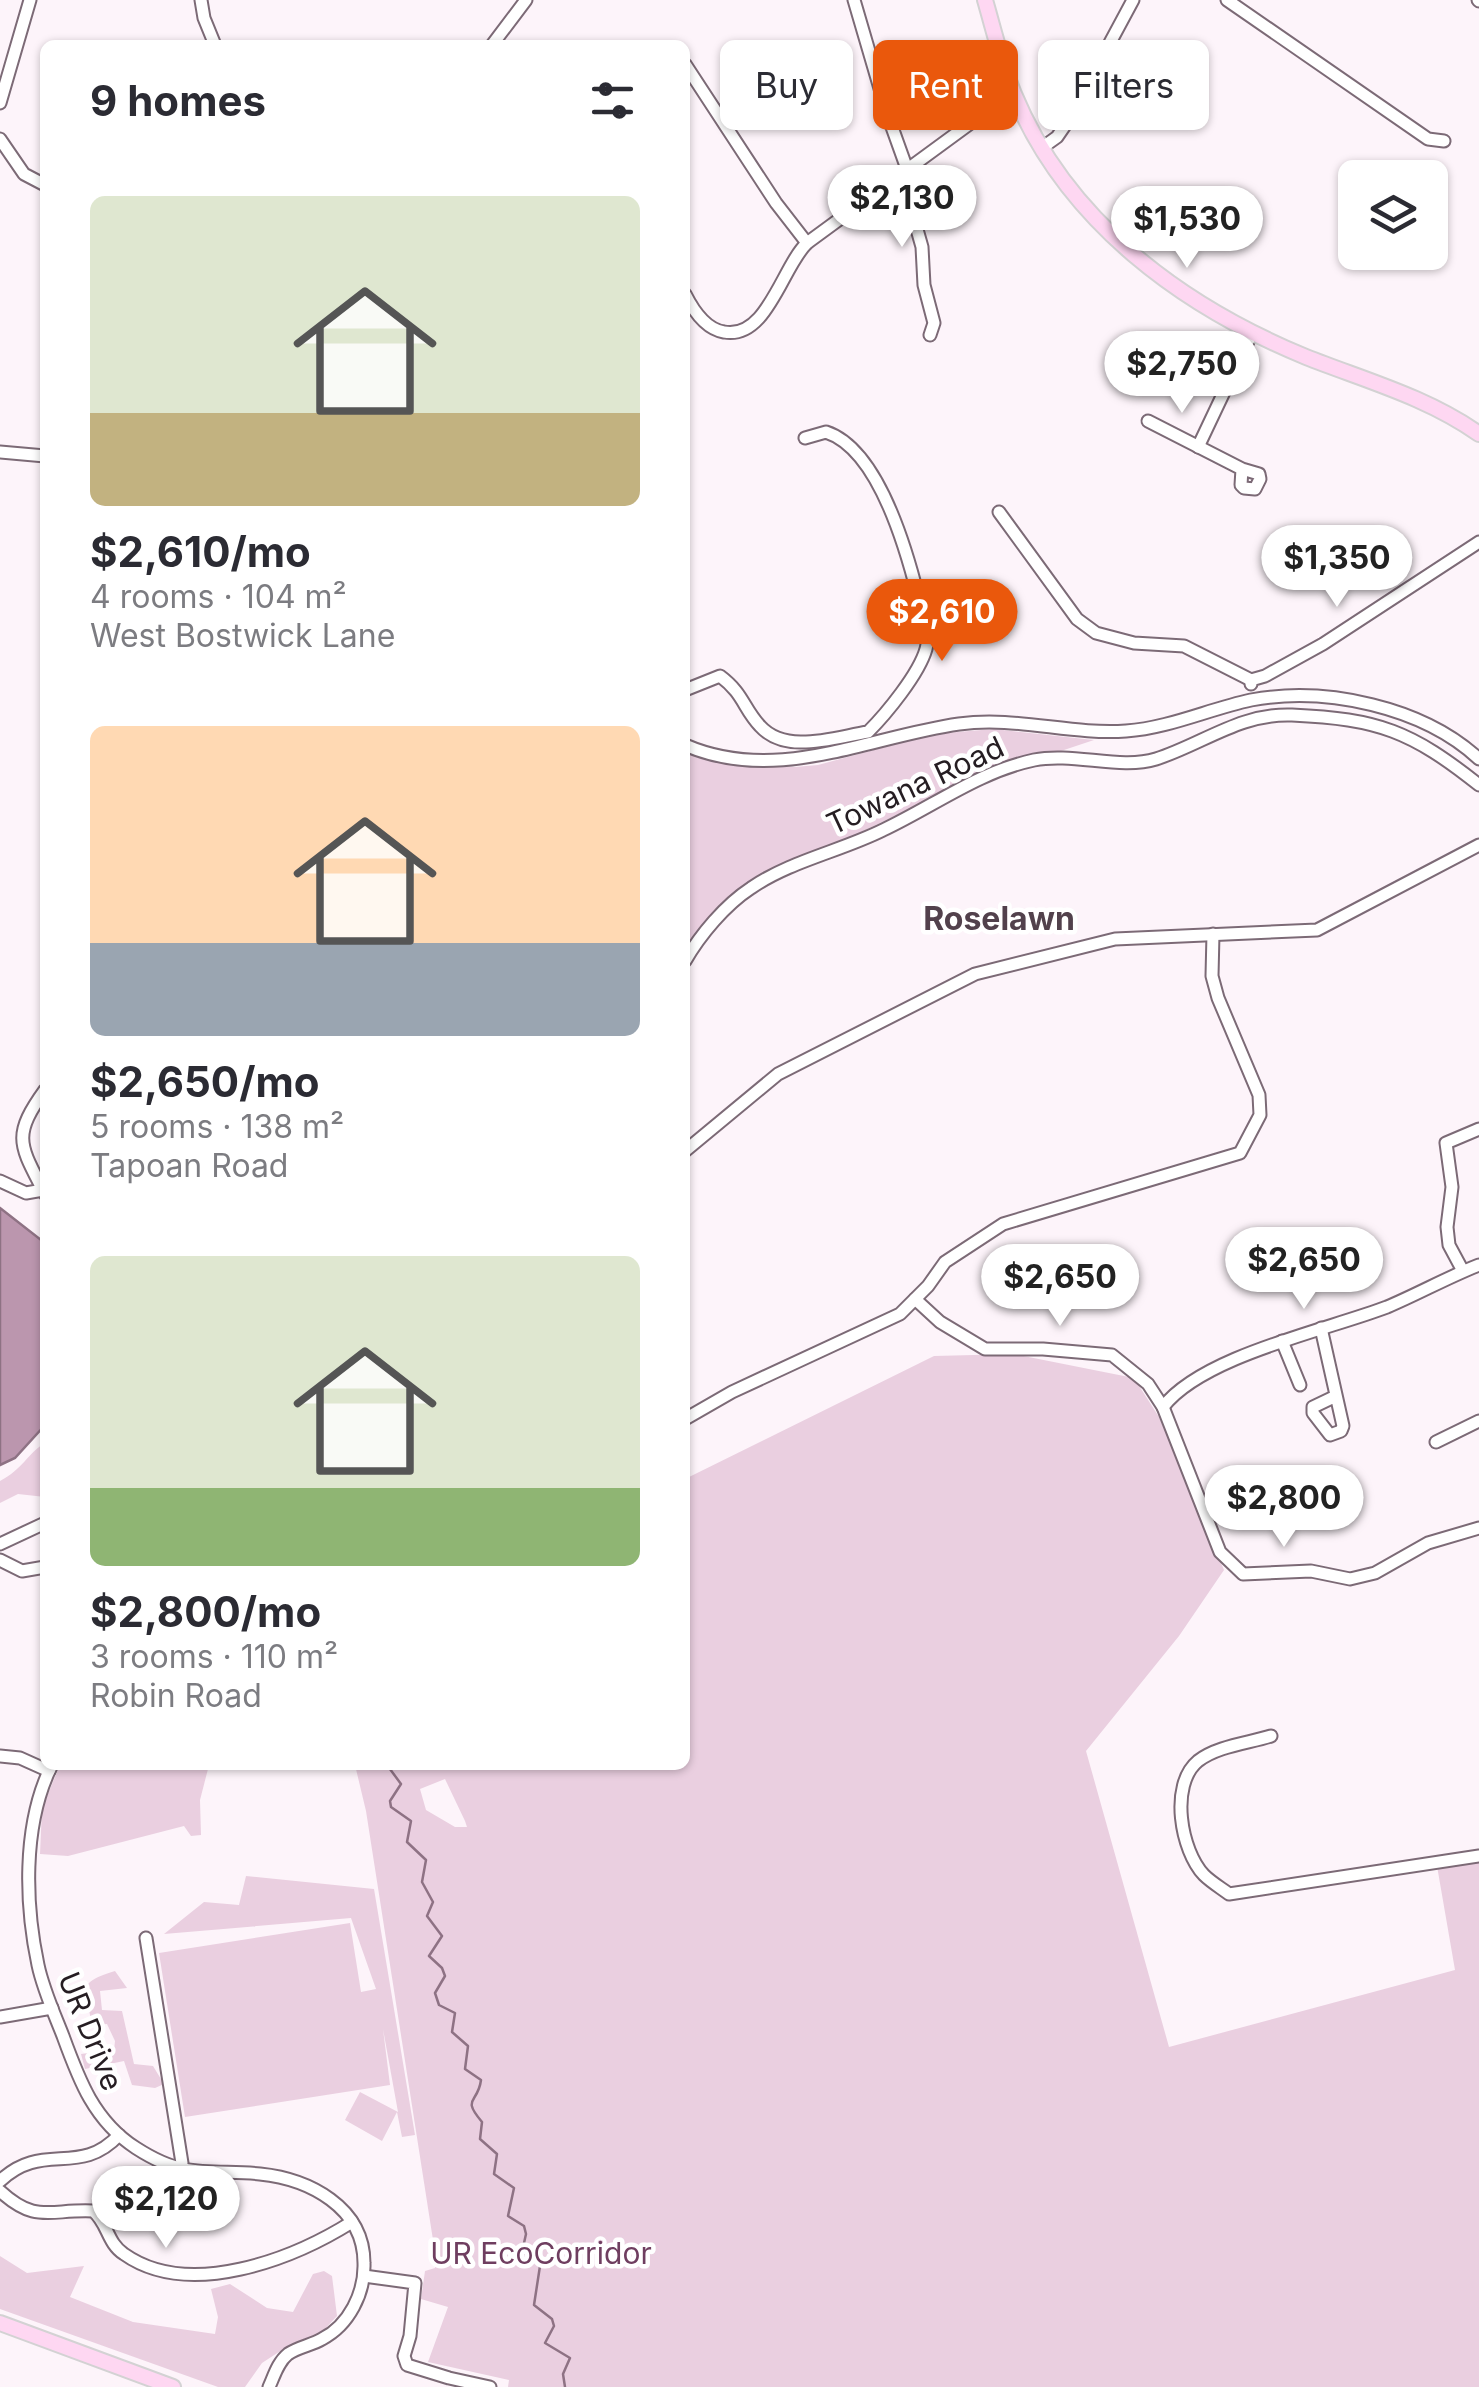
<!DOCTYPE html>
<html lang="en">
<head>
<meta charset="utf-8">
<style>
	:root { --surface:#fff; --page:#f7f7f7; --text:#2b2b33; --muted:#7c7c81; --accent:#ea580c }
	body { margin:0; font-family:Inter,sans-serif; background:var(--page); color:var(--text); height:100vh; display:flex; flex-direction:column; font-size:38px; white-space:nowrap }
	* { box-sizing:border-box; margin:0 }
	p { font-size:32px; color:var(--muted) }
	.icon { flex:none; width:55px; height:55px; fill:none; stroke:currentColor; stroke-width:2; stroke-linecap:round; stroke-linejoin:round }
	.map { position:relative; flex:1; overflow:hidden }
	.side { position:absolute; left:40px; top:40px; width:650px; height:1730px; display:flex; flex-direction:column; background:var(--surface); border-radius:15px; box-shadow:0 2px 8px #0004 }
	.side>* { flex:none }
	.banner { position:absolute; left:720px; top:40px; width:608px; height:90px; display:flex; gap:20px }
	.tools { position:absolute; left:1338px; top:160px; display:grid; gap:20px }
	.tools a { display:grid; place-items:center; width:110px; height:110px; border-radius:15px; background:var(--surface); box-shadow:0 2px 8px #0004; font-size:50px }
	.price { position:absolute; translate:-50% -85px; padding:0 22px; border-radius:35px; background:#fff; color:#222; font-size:32px; line-height:65px; filter:drop-shadow(0 2px 5px #0008) }
	.price::after { content:''; position:absolute; left:50%; top:60px; width:30px; height:22px; margin-left:-15px; background:inherit; clip-path:polygon(0 0,100% 0,50% 100%) }
	.price.current { background:var(--accent); color:#fff }
	ul { padding:0; list-style:none }
	li { display:grid; align-content:center; gap:20px; height:530px; padding:0 50px }
	li span { display:grid; place-items:center; height:310px; border-radius:15px; color:#555 }
	li>.icon { margin-inline-start:auto }
	span .icon { width:180px; height:180px; fill:#fffc; stroke-width:1 }
	li b { font-size:42px }
	h2 { display:flex; justify-content:space-between; align-items:center; height:120px; padding:0 50px; font-size:42px }
	.chip { padding:0 35px; border-radius:15px; background:var(--surface); box-shadow:0 2px 8px #0004; font-size:35px; line-height:90px }
	.chip.current { background:var(--accent); color:#fff }
	.map>svg:first-child { display:block }
	.green { fill:#eacfe0; fill-rule:evenodd }
	.water { fill:#bb96ae; stroke:#8e7284; stroke-width:2.5 }
	.lines { fill:none; stroke-linecap:round; stroke-linejoin:round }
	.stream { stroke:#8e7284; stroke-width:2.5 }
	.minor-casing { stroke:#7c6a76; stroke-width:15 }
	.major-casing { stroke:#d3d2d3; stroke-width:18 }
	.minor { stroke:#fff; stroke-width:11 }
	.major { stroke:#fed7f2; stroke-width:14 }
	.labels { text-anchor:middle; dominant-baseline:central; stroke-width:9; stroke-linejoin:round; paint-order:stroke }
	.street-label { font-size:30px; fill:#251d22; stroke:#fff }
	.park-label { font-size:30px; fill:#6f3e60; stroke:#fff }
	.neighbourhood-label { font-size:32px; font-weight:bold; fill:#52414c; stroke:#fff }
</style>
</head>
<body>
<div class="map">
<svg width="1479" height="2387" viewBox="0 0 1479 2387">
	<rect width="100%" height="100%" fill="#fdf4fa"/>
	<g class="green">
		<polygon points="994,729 1094,740 959,785 745,888 687,949 685,743 725,762 795,767 818,765 933,734"/>
		<path d="M1013 1354 1134 1378 1159 1417 1224 1570 1179 1636 1086 1751 1169 2047 1455 1970 1437 1866 1479 1859V2387H508L509 2380 428 2362 448 2307 421 2299 425 2271 435 2268 433 2240 366 1811 355 1765H685V1479L934 1356ZM445 1779 465 1821 467 1827H455L426 1810 420 1789Z"/>
		<path d="M45 1443V1497L18 1494 0 1503V1481C22 1470 28 1453 45 1443Z"/>
		<polygon points="60,1765 209,1765 200,1800 201,1835 191,1836 184,1826 68,1856 40,1854 42,1808"/>
		<polygon points="246,1876 374,1889 415,2135 402,2137 397,2112 382,2141 345,2120 360,2092 398,2112 383,2029 390,2085 185,2117 159,1953 350,1923 361,1992 376,1989 351,1918 164,1934 204,1902 239,1905"/>
		<path d="M115 1971 127 1988 100 1991 102 2010 122 2011 134 2064 153 2066 164 2084 155 2088 132 2085 124 2061 85 2069 81 2054 114 2050 115 2041 107 2024 92 2025 89 2010 78 2005C83 1982 93 1978 115 1971Z"/>
		<polygon points="0,2256 27,2273 84,2266 70,2297 133,2322 215,2334 218,2317 211,2289 230,2284 267,2308 293,2312 313,2274 324,2271 332,2276 337,2316 320,2334 291,2344 262,2363 245,2387 218,2387 0,2309"/>
	</g>
	<polygon class="water" points="0,1208 45,1243 45,1425 15,1458 0,1465"/>
	<g class="lines">
		<path class="stream" d="M387 1765 401 1784 390 1801 391 1807 411 1821 407 1842 426 1860 422 1882 433 1902 427 1916 442 1936 429 1956 442 1968 445 1976 435 1993 439 2005 455 2013 452 2032 468 2046 465 2069 481 2080C478 2104 461 2097 482 2122L480 2139 497 2154 494 2174 514 2188 508 2216 524 2226 526 2234 522 2252 538 2260 540 2266 534 2305 552 2319 554 2326 545 2343 570 2358 563 2374 565 2387"/>
		<g class="minor-casing">
			<g id="minor">
				<polyline points="201,0 204,18 215,45"/>
				<polyline points="854,0 888,116 907,169"/>
				<polyline points="1227,0 1428,139 1444,141"/>
				<polyline points="1478,0 1479,1"/>
				<polyline points="492,45 526,0"/>
				<polyline points="685,64 776,203 807,243"/>
				<polyline points="0,103 30,0"/>
				<polyline points="0,139 24,174 45,185"/>
				<polyline points="1043,147 1057,137 1068,121 1133,0"/>
				<polyline points="901,173 922,247 924,285 934,323 930,335"/>
				<path d="M685 294C693 310 705 329 724 332 767 340 782 267 807 243L1013 92"/>
				<polyline points="1148,421 1242,469 1241,485 1244,488 1255,489 1260,479 1259,474 1242,469"/>
				<polyline points="1198,447 1252,333"/>
				<polyline points="0,452 45,456"/>
				<polyline points="999,512 1077,619 1096,633 1134,643 1184,646 1251,680"/>
				<polyline points="1251,684 1251,680 1265,676 1323,644 1479,542"/>
				<path d="M685 690 720 676C744 694 743 708 760 726 786 755 835 737 868 732 886 714 919 674 926 649 931 633 923 612 918 596 906 548 878 449 826 432L805 438"/>
				<path d="M685 745C777 785 867 737 959 724 1016 716 1070 735 1126 731 1169 728 1209 709 1251 700 1326 686 1423 707 1479 759"/>
				<path d="M685 961C700 935 725 905 751 888 790 861 841 851 883 830 934 806 978 772 1034 760 1073 752 1120 770 1156 759 1203 744 1240 713 1292 715 1379 719 1411 731 1479 785"/>
				<path d="M45 1090C11 1137 20 1145 45 1194"/>
				<polyline points="685,1151 778,1074 975,974 1115,939 1317,930 1479,845"/>
				<polyline points="0,1181 26,1193 43,1190"/>
				<polyline points="1463,1271 1449,1245 1447,1227 1452,1187 1446,1143 1479,1129"/>
				<polyline points="915,1299 940,1322 985,1349 1043,1349 1112,1355 1148,1384 1163,1407 1220,1552 1243,1574 1311,1571 1350,1579 1375,1573 1428,1543 1479,1528"/>
				<polyline points="1321,1328 1343,1426 1341,1431 1330,1435 1313,1413 1313,1407 1336,1396"/>
				<polyline points="1282,1341 1300,1385"/>
				<path d="M1163 1407C1202 1356 1327 1330 1387 1307 1418 1294 1448 1277 1479 1265"/>
				<polyline points="685,1419 732,1392 900,1314 928,1286 945,1262 1003,1224 1240,1153 1260,1115 1259,1095 1218,998 1212,976 1213,934"/>
				<polyline points="1436,1442 1479,1421"/>
				<polyline points="0,1544 45,1523"/>
				<polyline points="0,1560 22,1571 45,1567"/>
				<path d="M1271 1736C1249 1743 1217 1746 1198 1761 1169 1785 1181 1851 1204 1875 1211 1882 1221 1888 1229 1894L1479 1856"/>
				<polyline points="0,1756 20,1758 49,1771 51,1767"/>
				<path d="M49 1771C23 1828 25 1904 38 1965 43 1989 54 2013 63 2036 79 2080 94 2121 136 2148 150 2157 167 2166 184 2169 209 2174 235 2171 260 2174 309 2179 364 2207 364 2263 365 2293 349 2325 322 2339 312 2345 298 2347 288 2354 278 2362 274 2376 269 2387"/>
				<polyline points="146,1938 182,2163"/>
				<polyline points="0,2017 52,2008"/>
				<path d="M0 2181C43 2140 79 2178 119 2135"/>
				<path d="M0 2191C36 2224 49 2209 93 2211 108 2223 107 2243 124 2254 189 2300 293 2259 352 2222"/>
				<polyline points="364,2276 415,2283 410,2336 404,2356 407,2365 449,2378 490,2387"/>
			</g>
		</g>
		<g class="major-casing">
			<g id="major">
				<path d="M985 0C994 31 1002 65 1014 94 1067 222 1182 306 1306 357 1364 380 1427 397 1479 434"/>
				<polyline points="0,2323 173,2387"/>
			</g>
		</g>
		<use href="#minor" class="minor"/>
		<use href="#major" class="major"/>
	</g>
	<g class="labels">
		<g class="street-label">
			<text transform="translate(915 785) rotate(-25)">Towana Road</text>
			<text transform="translate(91 2031) rotate(68)">UR Drive</text>
		</g>
		<g class="park-label">
			<text x="541" y="2253">UR EcoCorridor</text>
		</g>
		<g class="neighbourhood-label">
			<text x="999" y="918">Roselawn</text>
		</g>
	</g>
</svg>
<div class="tools">
<a><svg class="icon" aria-label="layers" viewBox="0 0 24 24"><path d="M12 4l9 5-9 5-9-5zM3 14l9 5 9-5"/></svg></a>
</div>
<b class="price" style="left:902px;top:250px">$2,130</b>
<b class="price" style="left:1187px;top:271px">$1,530</b>
<b class="price" style="left:1182px;top:416px">$2,750</b>
<b class="price" style="left:1337px;top:610px">$1,350</b>
<b class="price current" style="left:942px;top:664px">$2,610</b>
<b class="price" style="left:1304px;top:1312px">$2,650</b>
<b class="price" style="left:1060px;top:1329px">$2,650</b>
<b class="price" style="left:1284px;top:1550px">$2,800</b>
<b class="price" style="left:166px;top:2251px">$2,120</b>
<div class="banner">
<a class="chip">Buy</a>
<a class="chip current">Rent</a>
<a class="chip">Filters</a>
</div>
<section class="side">
<h2>9 homes<svg class="icon" aria-label="filters" viewBox="0 0 24 24"><path d="M4 7h16M4 17h16"/><circle cx="9" cy="7" r="2"/><circle cx="15" cy="17" r="2"/></svg></h2>
<ul>
<li><span style="background:linear-gradient(#dfe7d0 70%,#c2b280 0)"><svg class="icon" aria-label="home" viewBox="0 0 24 24"><path d="M3 11l9-7 9 7M6 9v11h12V9"/></svg></span><div><b>$2,610/mo</b><p>4 rooms · 104 m²</p><p>West Bostwick Lane</p></div></li>
<li><span style="background:linear-gradient(#ffd9b3 70%,#9aa5b1 0)"><svg class="icon" aria-label="home" viewBox="0 0 24 24"><path d="M3 11l9-7 9 7M6 9v11h12V9"/></svg></span><div><b>$2,650/mo</b><p>5 rooms · 138 m²</p><p>Tapoan Road</p></div></li>
<li><span style="background:linear-gradient(#dfe7d0 75%,#8fb573 0)"><svg class="icon" aria-label="home" viewBox="0 0 24 24"><path d="M3 11l9-7 9 7M6 9v11h12V9"/></svg></span><div><b>$2,800/mo</b><p>3 rooms · 110 m²</p><p>Robin Road</p></div></li>
</ul>
</section>
</div>
</body>
</html>
